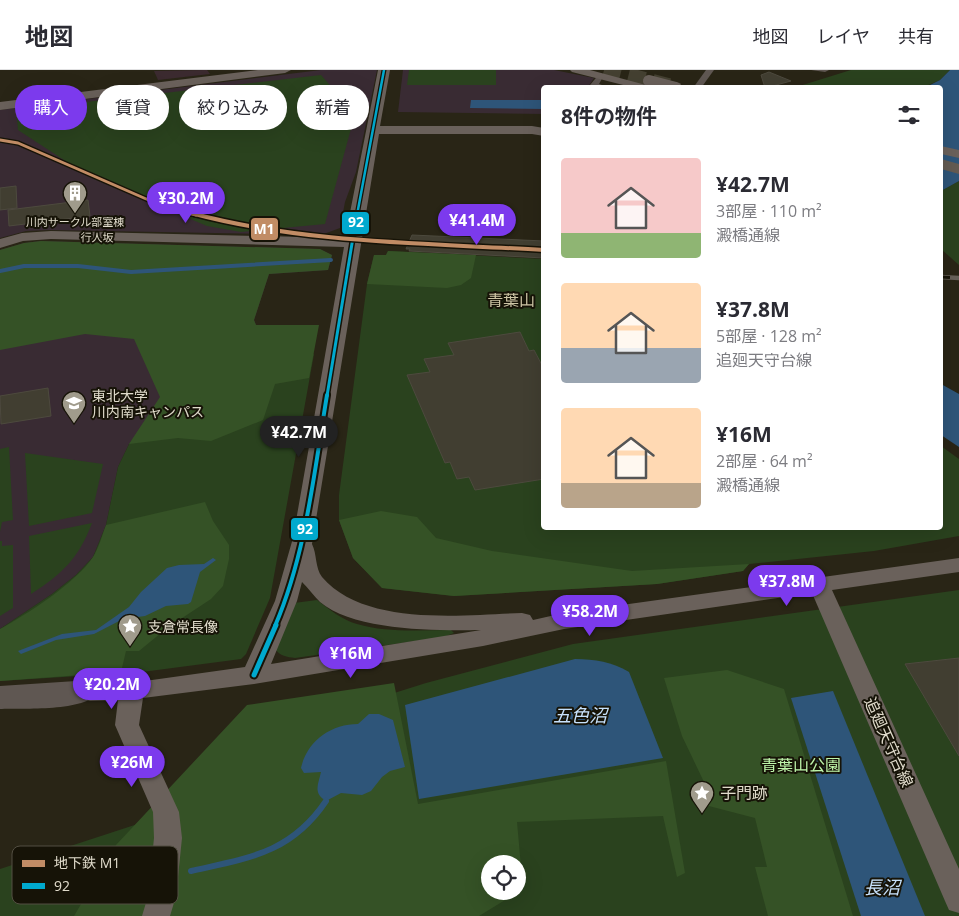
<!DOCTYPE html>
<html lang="ja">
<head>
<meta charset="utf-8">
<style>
	:root { --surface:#fff; --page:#f7f7f7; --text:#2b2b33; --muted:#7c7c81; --line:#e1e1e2; --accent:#7c3aed }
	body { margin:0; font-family:"Open Sans","Noto Sans JP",sans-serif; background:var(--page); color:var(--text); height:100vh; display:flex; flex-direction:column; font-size:19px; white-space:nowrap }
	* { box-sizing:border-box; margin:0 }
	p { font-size:16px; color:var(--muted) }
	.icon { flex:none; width:28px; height:28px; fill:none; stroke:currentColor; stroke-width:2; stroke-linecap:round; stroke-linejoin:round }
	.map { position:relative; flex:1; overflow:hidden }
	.details { position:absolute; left:541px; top:15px; width:402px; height:445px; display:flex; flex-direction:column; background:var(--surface); border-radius:5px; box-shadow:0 5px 20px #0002 }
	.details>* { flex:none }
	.banner { position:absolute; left:15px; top:15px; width:451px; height:45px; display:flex; gap:10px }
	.fabs { position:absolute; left:481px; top:785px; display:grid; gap:10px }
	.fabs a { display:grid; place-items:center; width:45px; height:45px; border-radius:50%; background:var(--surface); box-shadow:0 5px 20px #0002; font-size:25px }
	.price { position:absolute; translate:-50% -42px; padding:0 11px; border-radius:18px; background:var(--accent); color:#fff; font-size:16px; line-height:32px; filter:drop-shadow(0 1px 2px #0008) }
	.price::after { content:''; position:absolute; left:50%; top:30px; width:15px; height:11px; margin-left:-8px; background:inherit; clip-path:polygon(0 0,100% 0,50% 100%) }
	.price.current { background:#222; color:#fff }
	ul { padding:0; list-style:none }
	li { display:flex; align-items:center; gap:15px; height:125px; padding:0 20px }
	li span { display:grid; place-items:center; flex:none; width:140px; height:100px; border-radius:5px; color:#555 }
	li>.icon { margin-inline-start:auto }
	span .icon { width:60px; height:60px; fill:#fffc; stroke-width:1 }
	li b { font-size:21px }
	h2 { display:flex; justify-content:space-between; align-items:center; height:60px; padding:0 20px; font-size:21px }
	.tag { padding:0 18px; border-radius:22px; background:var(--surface); box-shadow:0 5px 20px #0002; font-size:18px; line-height:45px }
	.tag.current { background:var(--accent); color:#fff }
	header { display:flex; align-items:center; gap:30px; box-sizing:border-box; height:70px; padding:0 25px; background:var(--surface); border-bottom:1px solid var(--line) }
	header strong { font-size:24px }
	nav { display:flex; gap:28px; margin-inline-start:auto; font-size:18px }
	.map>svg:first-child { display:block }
	.commercial { fill:#3b2a2f }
	.education { fill:#392b33 }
	.green { fill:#2a421e; fill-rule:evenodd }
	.forest { fill:#355226; fill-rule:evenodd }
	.water { fill:#2e5579 }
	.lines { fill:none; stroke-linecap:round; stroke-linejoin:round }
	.stream-far1 { stroke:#2e5579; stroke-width:4 }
	.stream { stroke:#2e5579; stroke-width:6 }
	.building { fill:#413e31; stroke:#4d4a3e }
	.highway-tunnel { stroke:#444031; stroke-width:17; stroke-dasharray:17 8; stroke-linecap:butt }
	.street { fill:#5f5752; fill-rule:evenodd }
	.secondary { fill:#6a615b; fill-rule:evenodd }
	.highway { fill:#645b52; fill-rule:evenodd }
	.rail-casing { stroke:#676159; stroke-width:4.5 }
	.rail { stroke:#161307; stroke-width:3; stroke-dasharray:9; stroke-linecap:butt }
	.secondary-bridge { stroke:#6a615b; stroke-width:12 }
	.bus-1-far3-casing { stroke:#161307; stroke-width:5 }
	.bus-1-far2-casing { stroke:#161307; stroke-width:6 }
	.bus-1-far1-casing { stroke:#161307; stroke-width:8 }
	.bus-1-casing { stroke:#161307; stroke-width:9 }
	.bus-1-far3 { stroke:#00a9ce; stroke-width:2.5 }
	.bus-1-far2 { stroke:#00a9ce; stroke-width:3 }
	.bus-1-far1 { stroke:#00a9ce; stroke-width:4 }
	.bus-1 { stroke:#00a9ce; stroke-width:5 }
	.metro-1-far1-casing { stroke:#161307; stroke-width:5.5 }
	.metro-1-casing { stroke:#161307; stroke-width:7 }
	.metro-1-far1 { stroke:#c18c65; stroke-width:3 }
	.metro-1 { stroke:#c18c65; stroke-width:4 }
	.labels { text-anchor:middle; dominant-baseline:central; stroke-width:4; stroke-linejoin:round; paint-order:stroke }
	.far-poi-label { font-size:11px; fill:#e0dbcb; stroke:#161307 }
	.far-street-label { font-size:11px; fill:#e0dbcb; stroke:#161307 }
	.poi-label { font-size:14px; fill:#e0dbcb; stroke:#161307; text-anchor:start }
	.quarter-label { font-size:16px; fill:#cdc5a5; stroke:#161307 }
	.near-street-label { font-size:16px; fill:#e0dbcb; stroke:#161307 }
	.near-park-label { font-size:16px; fill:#bff6ab; stroke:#161307 }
	.near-poi-label { font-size:16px; fill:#e0dbcb; stroke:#161307; text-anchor:start }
	.near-water-label { font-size:18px; font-style:italic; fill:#c7e1fb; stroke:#161307 }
	.key { fill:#161307; stroke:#534f42; stroke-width:1 }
	.key-label { font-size:14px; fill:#e0dbcb }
	.line-badge { stroke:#161307; stroke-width:2 }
	.badge-label { font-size:14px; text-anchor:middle; font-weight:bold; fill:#fff }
</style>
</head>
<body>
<header>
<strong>地図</strong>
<nav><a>地図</a><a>レイヤ</a><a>共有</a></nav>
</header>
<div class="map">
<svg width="959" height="846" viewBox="0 0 959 846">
	<rect width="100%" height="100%" fill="#292516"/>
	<polygon class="commercial" points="207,0 210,4 158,10 154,1"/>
	<g class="education">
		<polygon points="321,0 377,0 356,102 345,132 340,158 321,165 49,160 26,161 0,168 0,40"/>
		<polygon points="403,0 554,0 594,8 588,17 544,18 544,44 398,42"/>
		<polygon points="41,171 320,179 332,185 328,200 269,204 254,250 256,255 319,255 165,335 129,374 118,397 106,455 93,487 76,505 52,524 0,559 0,180 24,173"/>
	</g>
	<g class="green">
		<polygon points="409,0 496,0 496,15 407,15"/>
		<polygon points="851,0 950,0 940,10 924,17 793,18"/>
		<polygon points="321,5 355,44 325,154 241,162 207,156 90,107 18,60 16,40"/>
		<polygon points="959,111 959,195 941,179 941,121"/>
		<polygon points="388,181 544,189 544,458 941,458 941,376 959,389 959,466 874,481 749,494 743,501 657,514 454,526 382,518 353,488 339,450 339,425 367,214 374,185 386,185"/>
		<polygon points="314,284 270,528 246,584 241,589 142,602 0,611 0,559 52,524 76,505 93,487 106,455 118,397 129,374 165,335"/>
		<polygon points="9,377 13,450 2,452 0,462 0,379"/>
		<polygon points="25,383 103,394 92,443 29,456"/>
		<path d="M92 453C79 488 62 504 31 524L29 466Z"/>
		<polygon points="0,471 2,471 2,476 13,475 13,538 0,546"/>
		<path d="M959 520V846H221L353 636 426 613 573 574ZM490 794H518V821H490Z"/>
		<path d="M317 530C329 539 342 550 357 554 387 563 420 560 451 560L454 563 444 567 295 588C287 587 280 586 275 579L294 533Z"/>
		<polygon points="153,749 111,846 0,846 0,799"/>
	</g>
	<g class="forest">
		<polygon points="41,171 320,179 332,185 328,200 269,204 254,250 256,255 319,255 309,308 275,314 263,350 211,371 178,368 129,374 160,327 134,269 85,264 0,280 0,180 24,173"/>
		<polygon points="388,181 476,185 471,208 461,215 447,218 367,214 374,185 386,185"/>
		<path d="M205 432 213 451 229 475V489L223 516 211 529 167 558 139 581H126L121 602 0 611V559C26 545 77 512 93 487 99 478 102 465 106 455Z"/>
		<polygon points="381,441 417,447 436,468 492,481 632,501 749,494 743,501 657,514 454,526 382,518 353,488 339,450"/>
		<polygon points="727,600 784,619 853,846 768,846 755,797 767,797 755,748 705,735 704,712 682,666 664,608"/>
		<path d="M394 613 418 734 666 691 685 803 677 807 663 746 517 752 523 819 479 846H74L116 775 247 635ZM490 794H518V821H490Z"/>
	</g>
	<g class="water">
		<polygon points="950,0 959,0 959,111 941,121 941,18 924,18 940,10"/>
		<polygon points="471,30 544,30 544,39 470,38"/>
		<polygon points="941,314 959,324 959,377 941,365"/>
		<polygon points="213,488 216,490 200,502 191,532 188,534 166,536 145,546 123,549 94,564 56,570 21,584 18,581 62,564 96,560 129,537 141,522 167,498 179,495 204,494"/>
		<path d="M575 589C595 589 612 592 629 602L663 688 419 729 405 635Z"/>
		<polygon points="833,621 925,846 861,846 791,628"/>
		<path d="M369 644H379L393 650 405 697 390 701 382 707 371 721 362 725 341 723 326 731C313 723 318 715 321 702L304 703 301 698C307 671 331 654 358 654Z"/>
	</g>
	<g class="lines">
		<polyline class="stream-far1" points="0,201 24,196 78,196 131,202 331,190"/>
		<path class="stream" d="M191 801C249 788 291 783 326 731"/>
	</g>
	<g class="building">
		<polygon points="769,2 791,11 765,18 761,5"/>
		<polygon points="16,116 17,138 0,140 0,118"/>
		<polygon points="88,130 90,146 9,156 8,140"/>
		<polygon points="412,165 544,171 544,188 409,181 410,179 406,179"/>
		<polygon points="520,262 529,281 534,280 544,299 544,409 475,420 469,407 457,409 450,392 445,393 407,305 430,302 424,289 454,285 448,273"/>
		<polygon points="48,318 51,346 1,354 0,326"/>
		<polygon points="959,588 959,686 905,594"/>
	</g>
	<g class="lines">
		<polyline class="highway-tunnel" points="604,0 674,18"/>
		<g class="street">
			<polygon points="706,0 714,0 701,18 693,18"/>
			<polygon points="811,0 829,0 825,2"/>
			<polygon points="600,3 604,5 599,14 611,18 591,17 590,15"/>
			<path d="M76 611 96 618 98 622C87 642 22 638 0 639V616Z"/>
		</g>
		<g class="secondary">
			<polygon points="258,0 291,0 285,3 0,40 0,32"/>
			<path d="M378 0H390L380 56H532L544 58V66L532 64H379L312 474C317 484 315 498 322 507 365 557 462 545 522 543L530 545 533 550 564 543 959 488V502L832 520 959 799V843L949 840 945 831 812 523 564 559 483 576 254 614 143 628 139 655 179 742 182 768 176 826 170 846H142L148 826 154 768 153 742 115 655 118 630 90 631 81 628 78 622 81 616 90 613 152 610 245 597 275 531 293 468 344 177 51 169 23 171 0 178V169L22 163 51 161 345 168ZM302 512C308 518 314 526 320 532 354 561 438 561 481 560L271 594 297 531Z"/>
			<polygon points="570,0 590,0 657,18 635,18 572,2"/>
			<polygon points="941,76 959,80 959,88 941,84"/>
		</g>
		<polygon class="highway" points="941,89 959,94 959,104 941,99"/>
		<g class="rail-casing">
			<polyline id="rail" points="941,207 959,208"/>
		</g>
		<use href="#rail" class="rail"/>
		<polyline class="secondary-bridge" points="649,11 676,18"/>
		<g class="bus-1-far3-casing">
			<polyline id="bus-1-far3" points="357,145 384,0"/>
		</g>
		<g class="bus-1-far2-casing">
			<polyline id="bus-1-far2" points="327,326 357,143"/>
		</g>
		<g class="bus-1-far1-casing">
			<path id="bus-1-far1" d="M275 556C306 484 314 403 327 325"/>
		</g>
		<g class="bus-1-casing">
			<polyline id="bus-1" points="254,605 276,555"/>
		</g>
		<use href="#bus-1-far3" class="bus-1-far3"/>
		<use href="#bus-1-far2" class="bus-1-far2"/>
		<use href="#bus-1-far1" class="bus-1-far1"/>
		<use href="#bus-1" class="bus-1"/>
		<g class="metro-1-far1-casing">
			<polyline id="metro-1-far1" points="0,70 18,73 160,135 196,145"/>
		</g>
		<g class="metro-1-casing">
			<path id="metro-1" d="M191 143C306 174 427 173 544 180"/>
		</g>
		<use href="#metro-1-far1" class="metro-1-far1"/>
		<use href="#metro-1" class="metro-1"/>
	</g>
	<defs>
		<g id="building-pin" transform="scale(1.25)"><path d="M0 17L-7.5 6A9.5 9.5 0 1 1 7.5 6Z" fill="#a09b8c" stroke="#161307"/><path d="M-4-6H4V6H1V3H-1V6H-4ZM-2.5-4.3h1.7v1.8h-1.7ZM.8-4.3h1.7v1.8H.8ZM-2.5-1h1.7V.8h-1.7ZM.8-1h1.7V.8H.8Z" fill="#fff"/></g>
		<g id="university-pin" transform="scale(1.25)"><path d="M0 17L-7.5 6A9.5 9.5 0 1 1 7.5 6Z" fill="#a09b8c" stroke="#161307"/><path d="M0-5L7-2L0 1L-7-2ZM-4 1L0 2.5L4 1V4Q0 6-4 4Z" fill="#fff"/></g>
		<g id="sight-pin" transform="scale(1.25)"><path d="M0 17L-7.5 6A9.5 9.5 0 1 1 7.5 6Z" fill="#a09b8c" stroke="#161307"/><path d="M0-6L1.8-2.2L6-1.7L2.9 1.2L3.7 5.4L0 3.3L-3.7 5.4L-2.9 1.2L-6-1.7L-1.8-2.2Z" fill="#fff"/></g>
	</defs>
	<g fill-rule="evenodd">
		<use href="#building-pin" x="75" y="123"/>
		<use href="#university-pin" x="74" y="333"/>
		<use href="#sight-pin" x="130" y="556"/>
		<use href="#sight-pin" x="702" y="723"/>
	</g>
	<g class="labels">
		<g class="far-poi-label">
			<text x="75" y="151">川内サークル部室棟</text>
		</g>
		<g class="far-street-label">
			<text transform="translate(97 167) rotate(1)">行人坂</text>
		</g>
		<g class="poi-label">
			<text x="92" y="325">東北大学<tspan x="92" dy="16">川内南キャンパス</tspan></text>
			<text x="148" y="556">支倉常長像</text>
		</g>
		<g class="quarter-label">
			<text x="511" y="230">青葉山</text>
		</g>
		<g class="near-street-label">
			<text transform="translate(889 672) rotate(66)">追廻天守台線</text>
		</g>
		<g class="near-park-label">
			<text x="801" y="695">青葉山公園</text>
		</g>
		<g class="near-poi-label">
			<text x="720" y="723">子門跡</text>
		</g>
		<g class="near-water-label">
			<text x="580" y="645">五色沼</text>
			<text x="882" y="817">長沼</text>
		</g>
	</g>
	<rect x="12" y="776" width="166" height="58" rx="8" class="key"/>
	<rect x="22" y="790" width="23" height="7" fill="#c18c65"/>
	<rect x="22" y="813" width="23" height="6" fill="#00a9ce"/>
	<g class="key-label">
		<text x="54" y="798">地下鉄 M1</text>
		<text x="54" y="821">92</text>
	</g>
	<g class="line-badge">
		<rect x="341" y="141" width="29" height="24" rx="5" fill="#00a9ce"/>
		<rect x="250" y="147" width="29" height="24" rx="5" fill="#c18c65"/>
		<rect x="290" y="447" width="29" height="24" rx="5" fill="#00a9ce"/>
	</g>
	<g class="badge-label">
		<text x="356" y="157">92</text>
		<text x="264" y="164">M1</text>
		<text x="305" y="464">92</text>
	</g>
</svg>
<div class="fabs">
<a><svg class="icon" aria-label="locate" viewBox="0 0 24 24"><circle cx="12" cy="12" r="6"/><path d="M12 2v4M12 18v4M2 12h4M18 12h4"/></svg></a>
</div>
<b class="price" style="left:186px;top:154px">¥30.2M</b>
<b class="price" style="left:477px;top:176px">¥41.4M</b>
<b class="price current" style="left:299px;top:388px">¥42.7M</b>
<b class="price" style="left:787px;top:537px">¥37.8M</b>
<b class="price" style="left:590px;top:567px">¥58.2M</b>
<b class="price" style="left:351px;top:609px">¥16M</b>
<b class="price" style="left:112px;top:640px">¥20.2M</b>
<b class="price" style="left:132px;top:718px">¥26M</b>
<div class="banner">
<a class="tag current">購入</a>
<a class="tag">賃貸</a>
<a class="tag">絞り込み</a>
<a class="tag">新着</a>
</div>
<section class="details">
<h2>8件の物件<svg class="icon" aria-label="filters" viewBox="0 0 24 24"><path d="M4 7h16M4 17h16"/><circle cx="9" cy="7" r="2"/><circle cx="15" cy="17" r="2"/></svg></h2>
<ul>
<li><span style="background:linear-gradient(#f6c9c9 75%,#8fb573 0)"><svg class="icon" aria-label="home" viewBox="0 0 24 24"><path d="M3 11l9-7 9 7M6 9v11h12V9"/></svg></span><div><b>¥42.7M</b><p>3部屋 · 110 m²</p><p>澱橋通線</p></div></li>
<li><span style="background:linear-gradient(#ffd9b3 65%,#9aa5b1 0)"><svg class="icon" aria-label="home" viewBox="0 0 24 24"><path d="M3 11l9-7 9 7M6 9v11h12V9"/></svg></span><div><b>¥37.8M</b><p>5部屋 · 128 m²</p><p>追廻天守台線</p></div></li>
<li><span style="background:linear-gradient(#ffd9b3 75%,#b9a48a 0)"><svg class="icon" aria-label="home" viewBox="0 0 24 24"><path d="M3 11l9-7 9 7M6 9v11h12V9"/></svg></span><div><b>¥16M</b><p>2部屋 · 64 m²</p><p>澱橋通線</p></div></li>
</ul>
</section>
</div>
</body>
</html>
